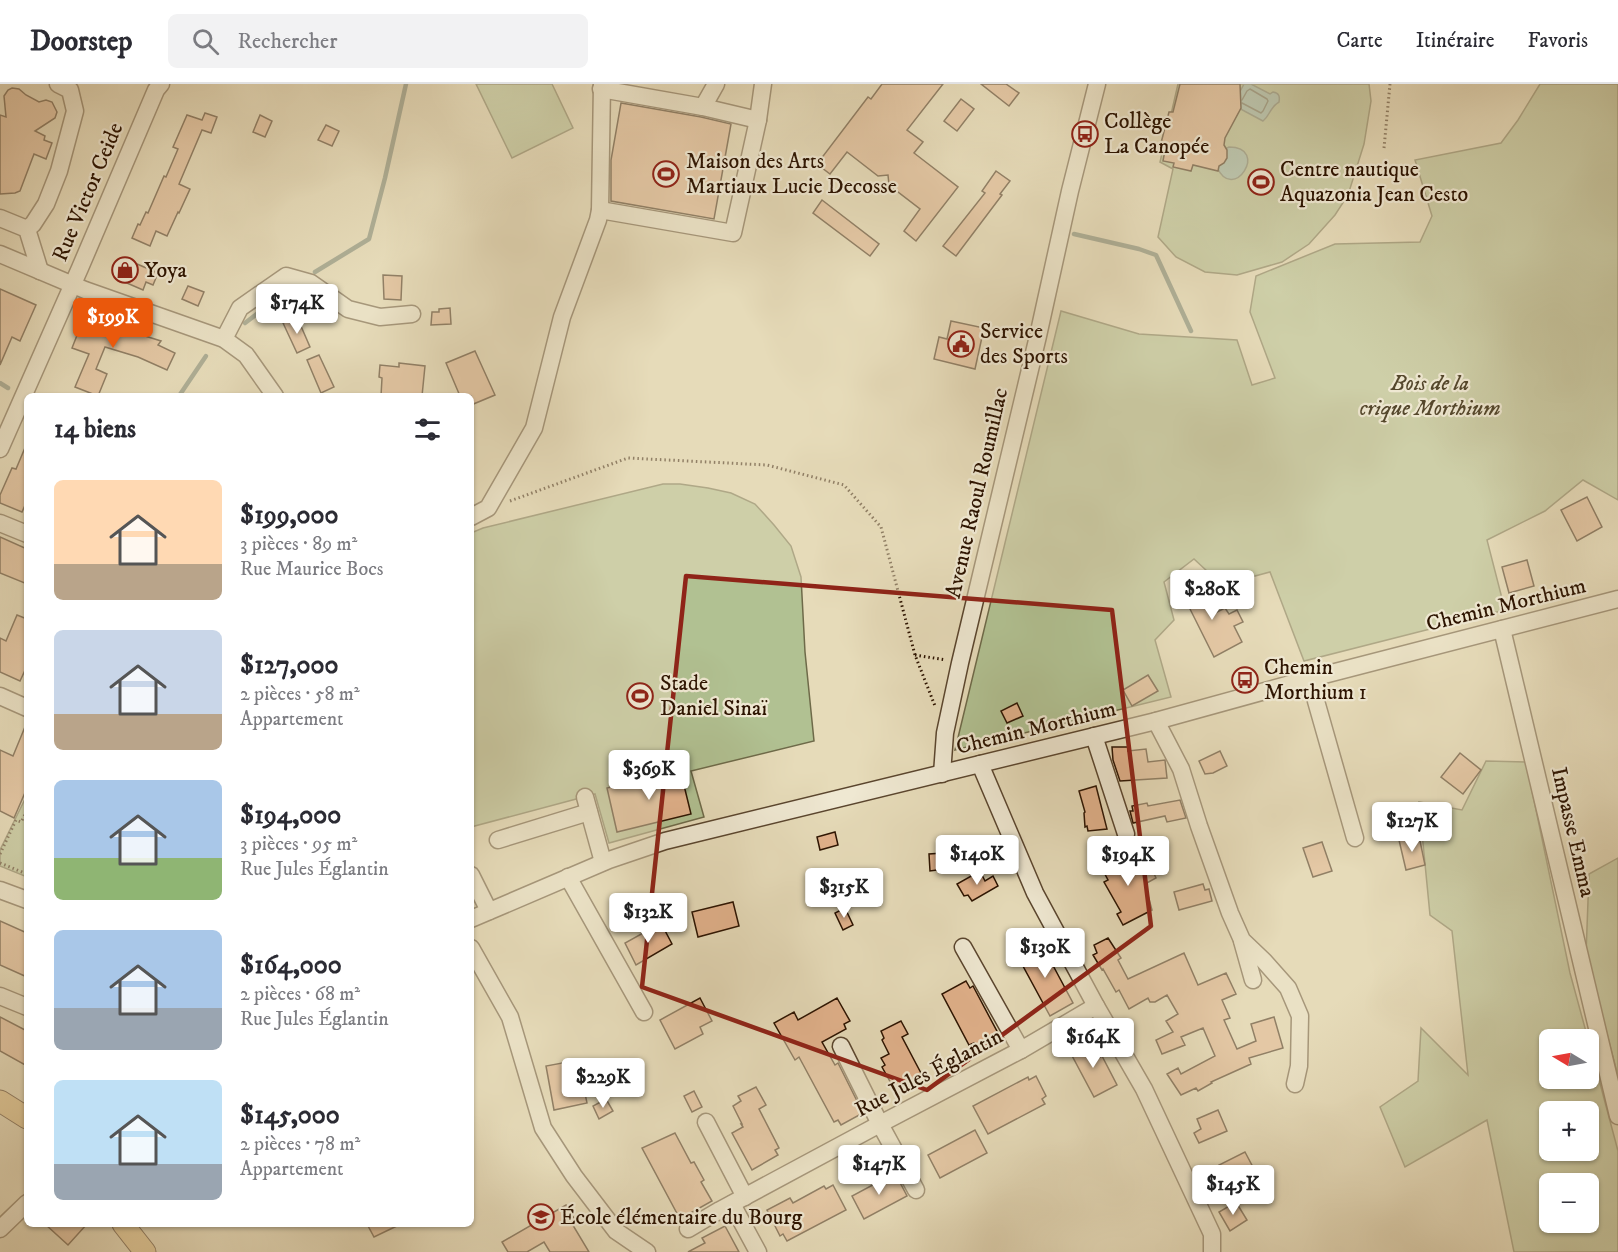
<!DOCTYPE html>
<html lang="fr">
<head>
<meta charset="utf-8">
<style>
	:root { --surface:#fff; --page:#f2f2f3; --text:#2b2b33; --muted:#7c7c81; --line:#e1e1e2; --accent:#ea580c }
	body { margin:0; font-family:"IM FELL DW Pica",serif; background:var(--page); color:var(--text); height:100vh; display:flex; flex-direction:column; font-size:22px; white-space:nowrap }
	* { box-sizing:border-box; margin:0 }
	p { font-size:20px; color:var(--muted) }
	.icon { flex:none; width:33px; height:33px; fill:none; stroke:currentColor; stroke-width:2; stroke-linecap:round; stroke-linejoin:round }
	.map { position:relative; flex:1; overflow:hidden }
	.details { position:absolute; left:24px; top:309px; width:450px; height:834px; display:flex; flex-direction:column; background:var(--surface); border-radius:9px; box-shadow:0 2px 4px #0004 }
	.details>* { flex:none }
	.needle { width:39px; rotate:280deg }
	.controls { position:absolute; left:1539px; top:945px; display:grid; gap:12px }
	.controls a { display:grid; place-items:center; width:60px; height:60px; border-radius:9px; background:var(--surface); box-shadow:0 2px 4px #0004; font-size:30px }
	.price { position:absolute; translate:-50% -51px; padding:0 14px; border-radius:6px; background:#fff; color:#222; font-size:20px; line-height:39px; filter:drop-shadow(0 2px 3px #0008) }
	.price::after { content:''; position:absolute; left:50%; top:36px; width:18px; height:14px; margin-left:-9px; background:inherit; clip-path:polygon(0 0,100% 0,50% 100%) }
	.price.current { background:var(--accent); color:#fff }
	ul { padding:0; list-style:none }
	li { display:flex; align-items:center; gap:18px; height:150px; padding:0 30px }
	li span { display:grid; place-items:center; flex:none; width:168px; height:120px; border-radius:9px; color:#555 }
	li>.icon { margin-inline-start:auto }
	span .icon { width:72px; height:72px; fill:#fffc; stroke-width:1 }
	li b { font-size:26px }
	h2 { display:flex; justify-content:space-between; align-items:center; height:72px; padding:0 30px; font-size:26px }
	header { display:flex; align-items:center; gap:36px; box-sizing:border-box; height:84px; padding:0 30px; background:var(--surface); border-bottom:2px solid var(--line) }
	header strong { font-size:28px }
	nav { display:flex; gap:33px; margin-inline-start:auto; font-size:21px }
	.search { width:420px; height:54px; background:var(--page); display:flex; align-items:center; gap:15px; box-sizing:border-box; padding:0 21px; border-radius:9px; color:var(--muted); font-size:22px }
	.map>svg:first-child { display:block }
	.green { fill:#b1c192; stroke:#6e6a49; stroke-width:1.5; fill-rule:evenodd }
	.water { fill:#96bbaf; stroke:#6c7869; stroke-width:1.5 }
	.lines { fill:none; stroke-linecap:round; stroke-linejoin:round }
	.shore { stroke:#616758; stroke-width:1.5 }
	.stream { stroke:#6c7869; stroke-width:4.5 }
	.building { fill:#e2b28c; stroke:#2c1300; stroke-width:1.5 }
	.minor-casing { stroke:#5a452e; stroke-width:19 }
	.major-casing { stroke:#2c1300; stroke-width:23 }
	.path { stroke:#2c1300; stroke-width:3; stroke-dasharray:1.5 3; stroke-linecap:butt }
	.minor { stroke:#efe8d2; stroke-width:16 }
	.major { stroke:#e3be7c; stroke-width:21 }
	.marked { fill:none; stroke:#8f2418; stroke-width:4.5; stroke-linejoin:round }
	.labels { text-anchor:middle; dominant-baseline:central; stroke-width:4.5; stroke-linejoin:round; paint-order:stroke }
	.poi-label { font-size:22px; fill:#2c1300; stroke:#efe8d2; text-anchor:start }
	.street-label { font-size:22px; fill:#2c1300; stroke:#efe8d2 }
	.park-label { font-size:22px; font-style:italic; fill:#54472c; stroke:#efe8d2 }
</style>
</head>
<body>
<header>
<strong>Doorstep</strong>
<div class="search"><svg class="icon" aria-label="search" viewBox="0 0 24 24"><circle cx="10" cy="10" r="6"/><path d="M15 15l6 6"/></svg>Rechercher</div>
<nav><a>Carte</a><a>Itinéraire</a><a>Favoris</a></nav>
</header>
<div class="map">
<svg width="1618" height="1168" viewBox="0 0 1618 1168">
	<rect width="100%" height="100%" fill="#e6dbb9"/>
	<filter id="stains"><feTurbulence type="fractalNoise" baseFrequency=".00333" numOctaves="4"/><feColorMatrix values="0 0 0 0 .2 0 0 0 0 .09 0 0 0 0 .02 0 0 0 .5 -.17"/></filter>
	<radialGradient id="worn" r=".72"><stop offset=".6" stop-color="#630" stop-opacity="0"/><stop offset="1" stop-color="#630" stop-opacity=".3"/></radialGradient>
	<g class="green">
		<polygon points="476,0 552,0 573,44 512,74"/>
		<polygon points="1178,0 1369,0 1371,17 1364,60 1348,111 1335,131 1309,160 1282,178 1237,191 1205,188 1176,173 1158,153 1173,85 1160,78"/>
		<polygon points="1540,0 1618,0 1618,416 1583,396 1545,427 1487,456 1505,526 1304,577 1270,488 1222,501 1194,475 1164,498 1174,536 1155,556 1171,613 955,666 1061,227 1139,250 1237,256 1252,301 1275,294 1250,228 1256,192 1335,160 1420,158 1432,132 1415,76 1501,59 1518,36"/>
		<polygon points="663,400 680,400 708,404 731,409 755,420 774,441 791,462 801,493 805,568 814,657 691,687 704,733 609,759 595,710 471,743 471,449 483,444"/>
		<path d="M1486 677 1526 678 1570 889 1588 955 1550 956V994H1588L1589 958 1618 1067V1168H1514L1487 1036 1405 1083 1380 1023 1418 997 1421 944 1468 991 1452 847 1430 831 1419 718 1462 726ZM1550 1028H1588V1066H1550ZM1550 1100H1588V1138H1550Z"/>
		<polygon points="27,711 27,793 0,782 0,766"/>
		<polygon points="1618,774 1618,992 1586,871 1589,790"/>
	</g>
	<g class="water">
		<path d="M1244 0H1251L1270 10 1273 8C1279 9 1280 12 1279 18 1269 24 1270 32 1263 37L1233 21Z"/>
		<path d="M1229 63C1270 63 1233 120 1217 83L1225 65Z"/>
	</g>
	<g class="lines">
		<polyline class="shore" points="1242,16 1247,7 1250,5 1267,15 1268,17 1263,27 1261,29 1242,19"/>
		<g class="stream">
			<polyline points="1074,150 1139,165 1156,171 1191,247"/>
			<polyline points="315,188 369,155 385,94 406,0"/>
			<polyline points="245,239 295,201"/>
			<polyline points="0,299 8,304"/>
			<polyline points="179,312 206,272"/>
		</g>
	</g>
	<g class="building">
		<polygon points="882,0 943,0 907,46 923,58 914,69 958,103 916,157 904,147 920,125 889,101 888,91 878,92 847,68 830,90 817,80 868,13 871,15"/>
		<polygon points="981,0 1006,0 1019,9 1009,22"/>
		<polygon points="1180,0 1240,0 1241,24 1225,54 1224,61 1227,66 1227,74 1224,79 1219,82 1218,87 1193,81 1191,87 1173,83 1174,79 1163,77 1166,60 1161,59 1169,28 1173,28"/>
		<polygon points="12,4 19,5 26,11 39,18 46,16 52,18 57,28 55,34 35,47 45,52 44,56 52,59 46,75 34,70 20,107 15,109 0,110 0,31 6,33 4,12 8,6"/>
		<polygon points="961,15 974,25 957,47 944,37"/>
		<polygon points="621,19 701,33 731,40 714,135 611,117 611,76"/>
		<polygon points="205,29 217,33 211,49 202,46 179,100 190,105 179,129 178,128 167,152 156,147 150,162 132,154 138,140 140,141 146,128 148,129 164,92 166,93 178,65 173,63 187,31 202,36"/>
		<polygon points="260,31 272,37 265,53 253,48"/>
		<polygon points="326,41 339,47 332,62 318,56"/>
		<polygon points="996,87 1010,97 1000,110 1002,111 956,172 943,162 985,109 982,107"/>
		<polygon points="822,116 879,160 870,172 813,129"/>
		<polygon points="123,174 158,189 153,201 146,198 143,206 120,196 123,188 119,185"/>
		<polygon points="383,191 402,192 401,216 384,215"/>
		<polygon points="188,202 204,208 198,222 182,215"/>
		<polygon points="0,205 36,221 20,257 12,253 0,281"/>
		<polygon points="450,224 451,240 431,241 432,228 439,228 439,225"/>
		<polygon points="87,226 115,237 113,242 161,257 158,261 175,269 167,286 138,273 105,263 96,285 107,290 98,312 75,303 89,270 72,264"/>
		<polygon points="297,233 310,263 297,269 283,239"/>
		<polygon points="951,237 984,244 975,285 934,275 939,253 947,255"/>
		<polygon points="475,267 495,311 471,321 471,312 460,312 446,279"/>
		<polygon points="319,271 334,303 321,309 307,276"/>
		<polygon points="399,279 425,282 422,312 381,312 382,294 379,293 380,281 399,283"/>
		<polygon points="27,359 27,417 22,428 0,419 0,411 12,384 16,385"/>
		<polygon points="1587,413 1602,443 1577,457 1561,426"/>
		<polygon points="0,453 27,465 27,500 0,489"/>
		<polygon points="1527,476 1534,502 1509,509 1502,483"/>
		<polygon points="1196,499 1211,531 1225,524 1229,530 1237,526 1243,538 1234,542 1242,558 1214,573 1188,521 1183,524 1176,509"/>
		<polygon points="17,531 27,535 27,582 20,597 0,588 0,554 6,557"/>
		<polygon points="1148,591 1158,607 1132,622 1123,606"/>
		<polygon points="1017,619 1023,632 1007,639 1001,627"/>
		<polygon points="27,638 27,704 14,734 0,727 0,666 13,672"/>
		<polygon points="1112,663 1128,663 1128,667 1146,665 1148,678 1165,676 1167,694 1120,697 1113,676"/>
		<polygon points="1220,667 1227,682 1213,689 1205,690 1199,677"/>
		<polygon points="1460,669 1481,686 1463,710 1441,693"/>
		<polygon points="680,685 691,730 617,748 607,704"/>
		<polygon points="1096,702 1107,745 1088,747 1087,742 1085,743 1084,729 1085,728 1079,707"/>
		<polygon points="1180,716 1186,734 1167,738 1165,732 1133,739 1130,727 1133,727 1132,722 1147,719 1148,722"/>
		<polygon points="835,748 838,761 820,766 817,753"/>
		<polygon points="1419,752 1425,781 1406,786 1399,756"/>
		<polygon points="964,753 966,773 943,774 941,754"/>
		<polygon points="1322,758 1332,787 1313,793 1303,764"/>
		<polygon points="1125,767 1138,789 1151,783 1156,794 1145,800 1152,826 1123,841 1117,830 1121,828 1104,798 1108,796 1100,781"/>
		<polygon points="943,769 944,785 930,787 929,770"/>
		<polygon points="980,787 985,797 993,792 998,802 972,817 968,811 964,812 957,800"/>
		<polygon points="1203,800 1205,806 1209,805 1212,817 1179,826 1174,808"/>
		<polygon points="733,818 739,842 698,853 692,828"/>
		<polygon points="845,824 853,841 843,846 835,829"/>
		<polygon points="0,837 27,849 27,893 0,881"/>
		<polygon points="661,839 672,860 636,881 625,859"/>
		<polygon points="1108,854 1121,874 1118,876 1128,895 1184,869 1198,901 1226,889 1236,910 1222,916 1230,934 1224,936 1237,965 1256,957 1251,940 1274,933 1283,964 1249,974 1251,980 1211,998 1212,999 1198,1007 1196,1004 1181,1011 1167,990 1178,984 1181,990 1215,972 1203,944 1181,953 1185,961 1162,970 1156,956 1173,948 1166,937 1178,930 1167,911 1155,918 1150,918 1148,914 1129,925 1119,906 1116,908 1103,885 1102,886 1093,871 1097,869 1094,861"/>
		<polygon points="1041,859 1073,919 1050,932 1017,871"/>
		<polygon points="966,897 970,904 973,902 999,951 976,963 974,959 969,961 942,910"/>
		<polygon points="700,914 712,937 700,943 703,950 675,965 660,936"/>
		<polygon points="837,914 850,937 844,940 846,945 822,958 835,981 838,979 863,1029 841,1041 838,1036 834,1038 799,973 795,976 774,939 794,928 798,936"/>
		<polygon points="0,933 27,947 27,982 0,967"/>
		<polygon points="901,937 908,950 902,953 922,991 918,994 920,998 897,1010 882,983 885,981 881,974 889,970 882,956 884,954 881,947"/>
		<polygon points="1088,956 1098,974 1102,972 1117,1001 1094,1013 1069,966"/>
		<polygon points="578,976 587,1019 554,1026 546,982"/>
		<polygon points="1036,992 1046,1012 1042,1015 1045,1020 988,1050 973,1022 1028,993 1029,996"/>
		<polygon points="756,1003 766,1021 759,1025 779,1064 775,1066 778,1071 752,1086 732,1049 743,1043 741,1040 742,1040 733,1022 741,1017 738,1012"/>
		<polygon points="694,1007 702,1023 692,1028 684,1012"/>
		<polygon points="606,1015 613,1027 599,1035 593,1022"/>
		<polygon points="1218,1026 1227,1047 1199,1059 1194,1049 1201,1045 1197,1035"/>
		<polygon points="975,1046 987,1069 940,1094 928,1071"/>
		<polygon points="675,1049 691,1079 694,1078 704,1096 701,1098 712,1117 680,1135 642,1064"/>
		<polygon points="1245,1068 1255,1087 1229,1101 1219,1081"/>
		<polygon points="895,1089 907,1112 864,1135 852,1112"/>
		<polygon points="833,1101 846,1126 787,1157 783,1150 780,1152 767,1126 790,1114 793,1119 824,1102 826,1105"/>
		<polygon points="1236,1118 1247,1136 1230,1147 1219,1128"/>
		<polygon points="566,1121 575,1136 571,1138 589,1168 550,1168 544,1158 527,1168 508,1168 502,1158"/>
		<polygon points="45,1140 87,1140 68,1161"/>
		<polygon points="367,1140 401,1140 374,1153"/>
		<polygon points="725,1142 739,1168 688,1168 705,1159 702,1154"/>
	</g>
	<g class="lines">
		<g class="minor-casing">
			<g id="minor">
				<polyline points="601,5 703,23 758,36"/>
				<polyline points="703,23 716,0"/>
				<polyline points="600,126 733,149 758,36 763,0"/>
				<polyline points="0,134 27,145 40,187"/>
				<polyline points="27,145 33,140 46,120 59,87 75,27 70,6 58,0"/>
				<polyline points="0,170 85,206 224,255 246,271 275,312"/>
				<polyline points="224,255 240,224 286,192 311,199 348,225 380,233 412,230"/>
				<polyline points="0,365 80,184 156,6 161,0"/>
				<polyline points="471,433 488,424 534,344 562,233 598,136 600,126 602,0"/>
				<polyline points="0,439 27,450"/>
				<polyline points="1502,545 1618,1032"/>
				<polyline points="1312,594 1316,617 1355,754"/>
				<polyline points="0,612 27,624"/>
				<polyline points="1156,637 1181,685 1199,742 1230,829 1242,856 1264,877 1288,904 1300,932 1299,982 1295,1000"/>
				<polyline points="1094,652 1126,750"/>
				<polyline points="980,680 1035,809 1096,922 1144,1005 1212,1150 1212,1168"/>
				<polyline points="942,690 945,649 960,579 1038,252 1070,107 1097,0"/>
				<polyline points="585,713 603,778"/>
				<polyline points="498,756 589,728"/>
				<polyline points="471,791 489,827"/>
				<polyline points="568,793 644,928"/>
				<polyline points="0,806 27,816"/>
				<polyline points="471,835 609,776 665,757 1156,637 1312,594 1618,515"/>
				<polyline points="1242,857 1253,896"/>
				<polyline points="963,863 1021,966"/>
				<polyline points="471,864 510,933 543,1044 574,1092 616,1147 647,1168"/>
				<polyline points="0,912 27,923"/>
				<polyline points="841,962 880,1040 916,1106"/>
				<polyline points="706,1038 745,1113"/>
				<polyline points="732,1120 758,1168"/>
				<polyline points="0,1145 27,1119"/>
				<polyline points="688,1145 720,1126 880,1040 1021,966 1096,922"/>
			</g>
		</g>
		<g class="major-casing">
			<g id="major">
				<polyline points="0,1017 27,1034"/>
				<polyline points="123,1140 145,1168"/>
			</g>
		</g>
		<g class="path">
			<polyline points="1384,64 1390,0"/>
			<polyline points="510,417 628,374 767,381 844,401 881,443 915,571 935,622"/>
			<polyline points="915,571 946,576"/>
			<polyline points="0,770 16,736 21,738 27,727"/>
			<polyline points="0,779 27,790"/>
		</g>
		<use href="#minor" class="minor"/>
		<use href="#major" class="major"/>
	</g>
	<path d="M0 0H1618V1168H0ZM686 492 1112 526 1151 842 927 1006 642 903Z" fill="#e6dbb9" fill-opacity=".55" fill-rule="evenodd"/>
	<path class="marked" d="M686 492 1112 526 1151 842 927 1006 642 903Z"/>
	<defs>
		<g id="bus-ring" transform="scale(1.35)"><circle r="9.5" fill="#efe8d2" stroke="#8f2418" stroke-width="1.5"/><path d="M-5-6H5V4H4V6H2V4H-2V6H-4V4H-5ZM-3.5-4V0h7V-4ZM-3.5 1.2v1.5H-2V1.2ZM2 1.2v1.5H3.5V1.2Z" fill="#8f2418"/></g>
		<g id="stadium-ring" transform="scale(1.35)"><circle r="9.5" fill="#efe8d2" stroke="#8f2418" stroke-width="1.5"/><path d="M0-5a6.5 5 0 1 0 0 10a6.5 5 0 1 0 0-10ZM-3.5-1.8h7v3.6h-7Z" fill="#8f2418"/></g>
		<g id="shop-ring" transform="scale(1.35)"><circle r="9.5" fill="#efe8d2" stroke="#8f2418" stroke-width="1.5"/><path d="M-5-2.5h2.3a2.7 3.5 0 0 1 5.4 0H5L5.5 6h-11ZM-1.5-2.5h3a1.5 2.3 0 0 0-3 0Z" fill="#8f2418"/></g>
		<g id="civic-ring" transform="scale(1.35)"><circle r="9.5" fill="#efe8d2" stroke="#8f2418" stroke-width="1.5"/><path d="M-.6-6.5H3V-4.5H.6V-3L4-1V1h2V6H-6V1h2V-1L-.6-3ZM-1.2 2.5V6h2.4V2.5Z" fill="#8f2418"/></g>
		<g id="school-ring" transform="scale(1.35)"><circle r="9.5" fill="#efe8d2" stroke="#8f2418" stroke-width="1.5"/><path d="M0-5L7-2L0 1L-7-2ZM-4 1L0 2.5L4 1V4Q0 6-4 4Z" fill="#8f2418"/></g>
	</defs>
	<g fill-rule="evenodd">
		<use href="#bus-ring" x="1085" y="50"/>
		<use href="#stadium-ring" x="666" y="90"/>
		<use href="#stadium-ring" x="1261" y="98"/>
		<use href="#shop-ring" x="125" y="186"/>
		<use href="#civic-ring" x="961" y="260"/>
		<use href="#bus-ring" x="1245" y="596"/>
		<use href="#stadium-ring" x="640" y="612"/>
		<use href="#school-ring" x="541" y="1133"/>
	</g>
	<g class="labels">
		<g class="poi-label">
			<text x="1104" y="37">Collège<tspan x="1104" dy="25">La Canopée</tspan></text>
			<text x="686" y="77">Maison des Arts<tspan x="686" dy="25">Martiaux Lucie Decosse</tspan></text>
			<text x="1280" y="85">Centre nautique<tspan x="1280" dy="25">Aquazonia Jean Cesto</tspan></text>
			<text x="144" y="186">Yoya</text>
			<text x="980" y="247">Service<tspan x="980" dy="25">des Sports</tspan></text>
			<text x="1264" y="583">Chemin<tspan x="1264" dy="25">Morthium 1</tspan></text>
			<text x="660" y="599">Stade<tspan x="660" dy="25">Daniel Sinaï</tspan></text>
			<text x="560" y="1133">École élémentaire du Bourg</text>
		</g>
		<g class="street-label">
			<text transform="translate(88 108) rotate(-67)">Rue Victor Ceide</text>
			<text transform="translate(977 409) rotate(-77)">Avenue Raoul Roumillac</text>
			<text transform="translate(1506 521) rotate(-14)">Chemin Morthium</text>
			<text transform="translate(1036 644) rotate(-14)">Chemin Morthium</text>
			<text transform="translate(1573 748) rotate(77)">Impasse Emma</text>
			<text transform="translate(929 989) rotate(-28)">Rue Jules Églantin</text>
		</g>
		<g class="park-label">
			<text x="1430" y="299">Bois de la<tspan x="1430" dy="25">crique Morthium</tspan></text>
		</g>
	</g>
	<rect width="100%" height="100%" filter="url(#stains)"/>
	<rect width="100%" height="100%" fill="url(#worn)"/>
</svg>
<div class="controls">
<a><svg class="needle" viewBox="-14 -14 28 28"><path d="M0-13l5 13h-10z" fill="#e53935"/><path d="M0 13l5-13h-10z" fill="#7c7c81"/></svg></a>
<a>+</a>
<a>−</a>
</div>
<b class="price" style="left:297px;top:251px">$174K</b>
<b class="price current" style="left:113px;top:265px">$199K</b>
<b class="price" style="left:1212px;top:537px">$280K</b>
<b class="price" style="left:649px;top:717px">$369K</b>
<b class="price" style="left:1412px;top:769px">$127K</b>
<b class="price" style="left:977px;top:802px">$140K</b>
<b class="price" style="left:1128px;top:803px">$194K</b>
<b class="price" style="left:844px;top:835px">$315K</b>
<b class="price" style="left:648px;top:860px">$132K</b>
<b class="price" style="left:1045px;top:895px">$130K</b>
<b class="price" style="left:1093px;top:985px">$164K</b>
<b class="price" style="left:603px;top:1025px">$229K</b>
<b class="price" style="left:879px;top:1112px">$147K</b>
<b class="price" style="left:1233px;top:1132px">$145K</b>
<section class="details">
<h2>14 biens<svg class="icon" aria-label="filters" viewBox="0 0 24 24"><path d="M4 7h16M4 17h16"/><circle cx="9" cy="7" r="2"/><circle cx="15" cy="17" r="2"/></svg></h2>
<ul>
<li><span style="background:linear-gradient(#ffd9b3 70%,#b9a48a 0)"><svg class="icon" aria-label="home" viewBox="0 0 24 24"><path d="M3 11l9-7 9 7M6 9v11h12V9"/></svg></span><div><b>$199,000</b><p>3 pièces · 89 m²</p><p>Rue Maurice Bocs</p></div></li>
<li><span style="background:linear-gradient(#c9d6e8 70%,#b9a48a 0)"><svg class="icon" aria-label="home" viewBox="0 0 24 24"><path d="M3 11l9-7 9 7M6 9v11h12V9"/></svg></span><div><b>$127,000</b><p>2 pièces · 58 m²</p><p>Appartement</p></div></li>
<li><span style="background:linear-gradient(#a9c7e8 65%,#8fb573 0)"><svg class="icon" aria-label="home" viewBox="0 0 24 24"><path d="M3 11l9-7 9 7M6 9v11h12V9"/></svg></span><div><b>$194,000</b><p>3 pièces · 95 m²</p><p>Rue Jules Églantin</p></div></li>
<li><span style="background:linear-gradient(#a9c7e8 65%,#9aa5b1 0)"><svg class="icon" aria-label="home" viewBox="0 0 24 24"><path d="M3 11l9-7 9 7M6 9v11h12V9"/></svg></span><div><b>$164,000</b><p>2 pièces · 68 m²</p><p>Rue Jules Églantin</p></div></li>
<li><span style="background:linear-gradient(#bfe0f5 70%,#9aa5b1 0)"><svg class="icon" aria-label="home" viewBox="0 0 24 24"><path d="M3 11l9-7 9 7M6 9v11h12V9"/></svg></span><div><b>$145,000</b><p>2 pièces · 78 m²</p><p>Appartement</p></div></li>
</ul>
</section>
</div>
</body>
</html>
